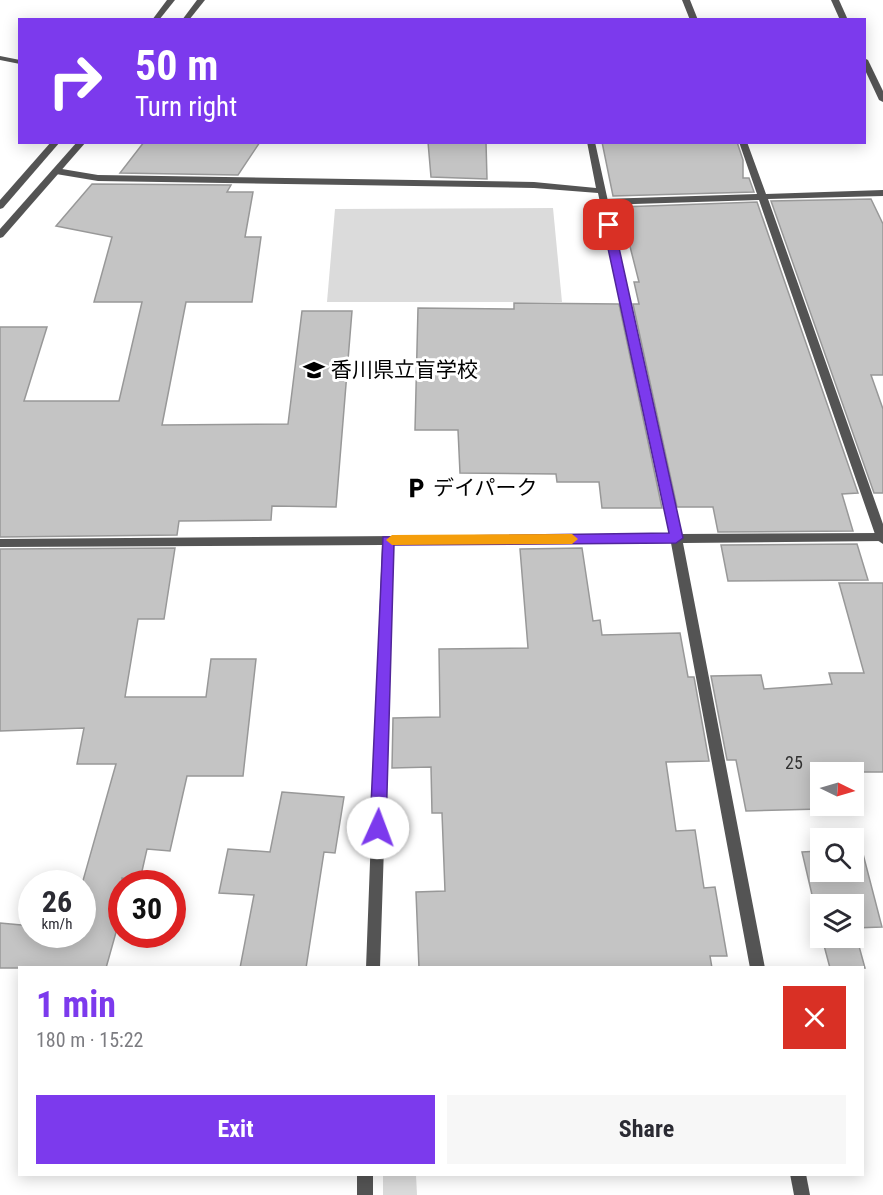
<!DOCTYPE html>
<meta charset="utf-8">
<style>
body{margin:0;font-family:"Roboto Condensed","Noto Sans JP",sans-serif;background:#f7f7f7;color:#2b2b33;height:100vh;display:flex;flex-direction:column;font-size:22px;white-space:nowrap}
*{box-sizing:border-box;margin:0}
p{font-size:20px;color:#7c7c81}
.icon{flex:none;width:33px;height:33px;fill:none;stroke:currentColor;stroke-width:2;stroke-linecap:round;stroke-linejoin:round}
.map{position:relative;flex:1;overflow:hidden}
.side{position:absolute;left:18px;top:966px;width:846px;height:210px;display:flex;flex-direction:column;background:#fff;border-radius:0px;box-shadow:0 3px 15px #0003}
.side>*{flex:none}
.top-card{position:absolute;left:18px;top:18px;width:848px;height:126px;border-radius:0px;box-shadow:0 3px 15px #0003;background:#7c3aed;color:#fff;overflow:hidden}
.needle{width:39px;rotate:95deg}
.fabs{position:absolute;left:810px;top:762px;display:grid;gap:12px}
.fabs a{display:grid;place-items:center;width:54px;height:54px;border-radius:0px;background:#fff;box-shadow:0 3px 15px #0003;font-size:30px}
.speed{position:absolute;left:18px;top:870px;display:flex;gap:12px;font-size:30px;font-weight:700;text-align:center}
.speed>*{display:grid;place-content:center;width:78px;height:78px;border-radius:50%;background:#fff;box-shadow:0 3px 15px #0003;line-height:1}
.speed small{font-size:15px;font-weight:400}
.speed .limit{border:9px solid #d22;background:#fff;color:#111}
.pin{position:absolute;display:grid;place-items:center;width:51px;height:51px;color:#fff;margin:-26px;border-radius:12px;box-shadow:0 3px 9px #0006}
.me{position:absolute;width:66px;margin:-33px;rotate:2deg;stroke-linejoin:round;filter:drop-shadow(0 0 4px #0008)}
.turn{display:flex;align-items:center;gap:21px;height:126px;padding:0 18px;font-size:27px}
.turn .icon{width:78px;height:78px;stroke-width:2.5}
.turn b{display:block;font-size:42px;line-height:51px}
.round{display:grid;place-items:center;flex:none;width:63px;height:63px;border-radius:0px;background:#f7f7f7}
.summary{display:flex;align-items:center;justify-content:space-between;height:102px;padding:0 18px}
h1{font-size:36px;font-weight:700;line-height:45px;color:#7c3aed}
.cta{display:flex;gap:12px;margin-top:auto;padding:12px 18px}
.cta a{flex:1;height:69px;border-radius:0px;background:#7c3aed;color:#fff;font-size:24px;font-weight:700;line-height:69px;text-align:center}
.cta a+a{background:#f7f7f7;color:#2b2b33}
.map>svg:first-child{display:block}
.green{fill:#dbdbdb}
.building{fill:#c4c4c4;stroke:#989898;stroke-width:1.5}
.lines{fill:none;stroke-linecap:round;stroke-linejoin:round}
.service{fill:#545454;fill-rule:evenodd}
.minor{fill:#545454;fill-rule:evenodd}
.tertiary{fill:#545454;fill-rule:evenodd}
.route{fill:#7c3aed;stroke:#51269a;stroke-width:1.5}
.slow{fill:#f59e0b}
.labels{text-anchor:middle;stroke-width:6;stroke-linejoin:round;paint-order:stroke}
.number-label{font-size:18px;fill:#313131}
.poi-label{font-size:21px;fill:#000;stroke:#fff;text-anchor:start}
</style>
<div class="map">
<svg width="883" height="1195" viewBox="0 0 883 1195">
<rect width="100%" height="100%" fill="#fff"/>
<g class="green">
<polygon points="553,208 562,302 327,302 335,209"/>
<polygon points="383,1175 416,1175 417,1195 383,1195"/>
</g>
<g class="building">
<polygon points="144,142 260,142 238,175 120,173"/>
<polygon points="428,142 486,142 487,179 431,177"/>
<polygon points="602,142 737,142 743,160 743,178 749,178 754,192 613,196"/>
<polygon points="92,184 231,185 227,192 253,192 245,237 261,237 252,302 186,302 162,425 288,424 302,311 352,311 336,507 272,506 271,520 179,521 177,535 0,537 0,327 47,327 24,401 119,401 142,302 94,302 112,237 56,226"/>
<polygon points="871,199 883,224 883,375 871,375 883,409 883,493 874,493 771,201"/>
<polygon points="757,202 858,493 842,494 853,531 718,532 713,507 677,507 633,304 639,304 634,282 639,282 620,207"/>
<polygon points="514,303 619,304 662,508 602,508 599,482 557,482 556,474 460,473 458,430 415,430 418,308 514,309"/>
<polygon points="857,544 868,580 728,581 721,545"/>
<polygon points="175,548 164,619 138,619 125,697 206,697 211,659 256,659 243,776 187,776 170,851 147,849 140,880 122,878 122,911 106,968 0,968 0,923 32,926 32,934 82,934 82,884 116,764 77,764 84,728 0,731 0,549"/>
<polygon points="582,548 593,621 600,620 602,635 680,633 688,677 694,677 709,761 666,762 676,831 695,830 704,888 715,887 727,956 710,956 712,968 419,968 416,892 445,891 442,813 432,813 431,767 392,768 393,718 440,717 439,649 528,648 520,549"/>
<polygon points="839,583 883,583 883,772 820,772 820,809 746,811 736,760 727,760 711,676 761,675 764,689 832,684 829,673 864,673"/>
<polygon points="282,792 344,797 335,853 324,852 306,968 240,968 254,895 219,893 228,849 270,852"/>
<polygon points="854,850 862,850 882,927 854,928 865,968 830,968 822,938 854,938 854,904 820,904 820,929 802,852 820,851 820,872 854,872"/>
</g>
<g class="lines">
<polygon class="service" points="739,142 747,142 766,194 883,190 883,196 768,199 883,524 883,544 877,540 759,200 603,205 599,202 603,199 757,194"/>
<g class="minor">
<polygon points="682,0 690,0 698,20 690,20"/>
<polygon points="831,0 839,0 848,20 840,20"/>
<polygon points="864,58 868,60 883,91 883,102 879,100 864,68"/>
<polygon points="587,142 595,142 681,534 883,533 883,541 683,543 765,968 750,968 671,543 394,545 380,968 366,968 382,545 0,547 0,539 670,534 598,193 534,188 98,181 56,174 52,171 56,168 98,175 534,182 596,188"/>
<rect x="357" y="1174" width="16" height="21"/>
<polygon points="790,1174 806,1174 810,1195 794,1195"/>
</g>
<g class="tertiary">
<polygon points="167,0 175,0 159,20 152,20"/>
<polygon points="197,0 205,0 189,20 182,20"/>
<polygon points="0,56 20,60 20,64 0,60"/>
<polygon points="51,142 60,142 3,208 0,209 0,200"/>
<polygon points="77,142 86,142 3,237 0,238 0,229"/>
</g>
</g>
<polygon class="route" points="609,222 614,225 683,538 676,543 394,545 386,828 383,833 378,835 372,833 370,828 383,537 669,533 603,225"/>
<polygon class="slow" points="572,534 578,539 572,544 392,545 386,540 392,535"/>
<defs>
<symbol id="school-bare" viewBox="-9 -9 18 18"><path d="M0-5L7-2L0 1L-7-2ZM-4 1L0 2.5L4 1V4Q0 6-4 4Z" fill="#000" stroke="#fff" stroke-width="2.5" paint-order="stroke"/></symbol>
<symbol id="parking-bare" viewBox="-9 -9 18 18"><path d="M-3.5-5.5H1a3.5 3.5 0 0 1 0 7H-1V5.5H-3.5ZM-1-3.4V-.6H.8a1.4 1.4 0 0 0 0-2.8Z" fill="#000" stroke="#fff" stroke-width="2.5" paint-order="stroke"/></symbol>
</defs>
<g fill-rule="evenodd">
<use href="#school-bare" x="299" y="355" width="30" height="30"/>
<use href="#parking-bare" x="401" y="473" width="30" height="30"/>
</g>
<g class="labels">
<g class="number-label">
<text x="794" y="769">25</text>
</g>
<g class="poi-label">
<text x="331" y="377">香川県立盲学校</text>
<text x="433" y="495">デイパーク</text>
</g>
</g>
</svg>
<div class="fabs">
<a><svg class="needle" viewBox="-14 -14 28 28"><path d="M0-13l5 13h-10z" fill="#e53935"/><path d="M0 13l5-13h-10z" fill="#7c7c81"/></svg></a>
<a><svg class="icon" aria-label="search" viewBox="0 0 24 24"><circle cx="10" cy="10" r="6"/><path d="M15 15l6 6"/></svg></a>
<a><svg class="icon" aria-label="layers" viewBox="0 0 24 24"><path d="M12 4l9 5-9 5-9-5zM3 14l9 5 9-5"/></svg></a>
</div>
<div class="speed"><div>26<small>km/h</small></div><div class="limit">30</div></div>
<div class="pin" style="left:609px;top:225px;background:#d93025"><svg class="icon" aria-label="arrive" viewBox="0 0 24 24"><path d="M6 21V4h12l-3 4 3 4H6"/></svg></div>
<svg class="me" style="left:378px;top:828px" viewBox="-20 -20 40 40"><circle r="19" fill="#fff"/><path d="M0-13L10 11 0 6-10 11z" fill="#7c3aed"/></svg>
<div class="top-card">
<div class="turn"><svg class="icon" aria-label="right" viewBox="0 0 24 24"><path d="M7 20v-9h11M14 6l5 5-5 5"/></svg><div><b>50 m</b>Turn right</div></div>
</div>
<section class="side">
<div class="summary"><div><h1>1 min</h1><p>180 m · 15:22</p></div><a class="round" style="background:#d93025;color:#fff"><svg class="icon" aria-label="close" viewBox="0 0 24 24"><path d="M6 6l12 12M18 6L6 18"/></svg></a></div>
<div class="cta"><a>Exit</a><a>Share</a></div>
</section>
</div>
